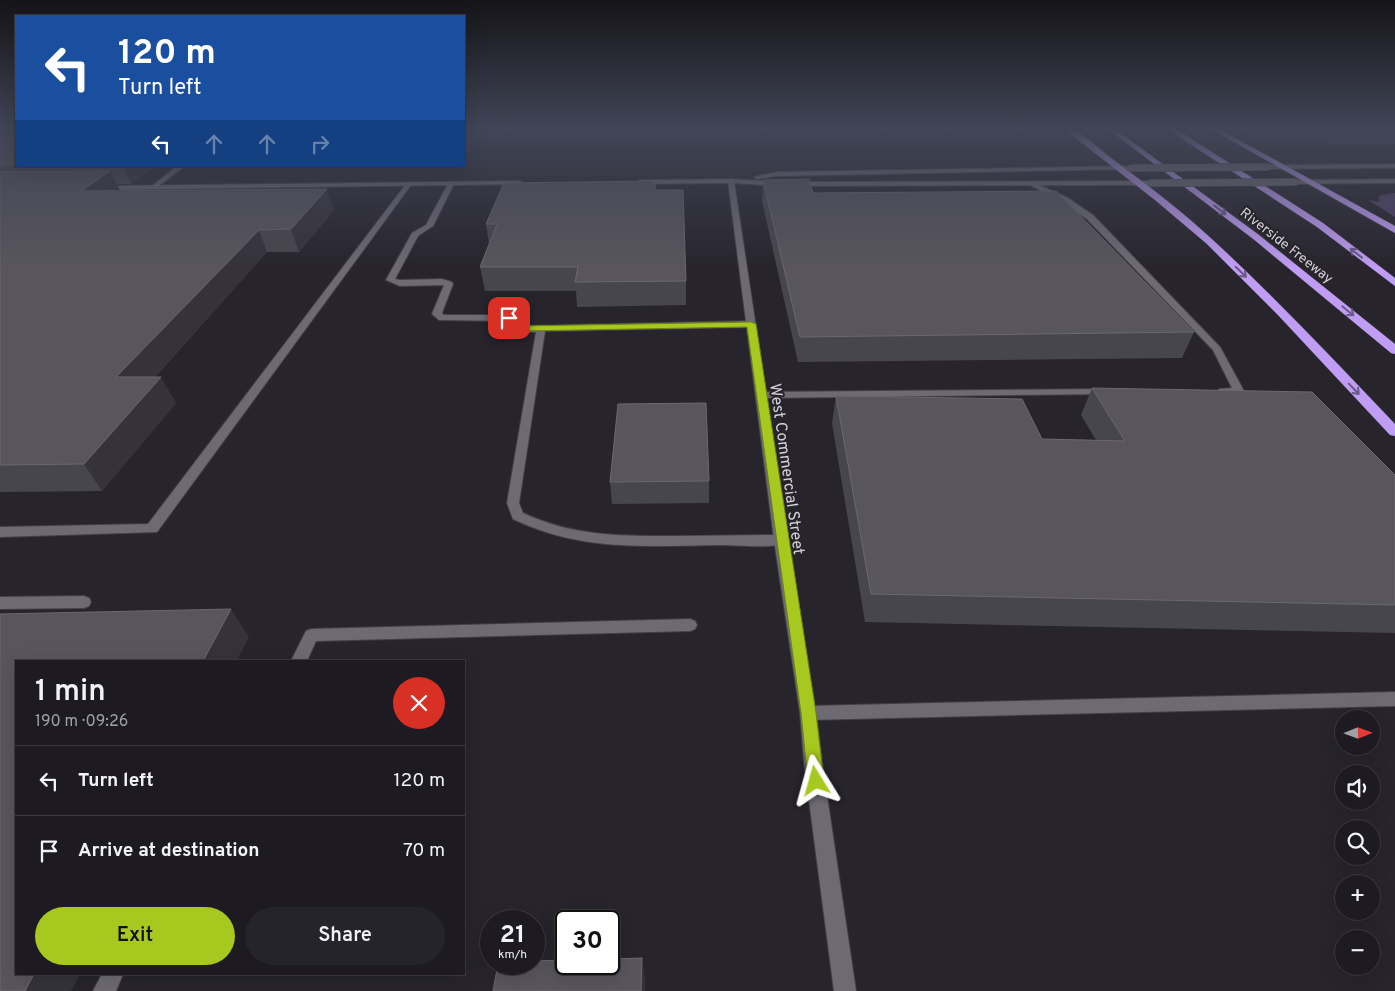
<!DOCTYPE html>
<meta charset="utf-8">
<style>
body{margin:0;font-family:Overpass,sans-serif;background:#25242a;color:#f1f3f6;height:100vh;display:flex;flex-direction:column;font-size:19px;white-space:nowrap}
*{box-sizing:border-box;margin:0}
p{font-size:16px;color:#a0a1a5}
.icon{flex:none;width:28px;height:28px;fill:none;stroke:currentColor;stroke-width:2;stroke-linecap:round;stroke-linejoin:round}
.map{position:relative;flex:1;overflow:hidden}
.side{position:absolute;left:15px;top:660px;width:450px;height:315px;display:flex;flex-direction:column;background:#1d1b21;border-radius:0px;box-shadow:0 5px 20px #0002,0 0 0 1px #3b393f}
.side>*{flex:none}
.hud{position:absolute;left:15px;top:15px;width:450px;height:152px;border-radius:0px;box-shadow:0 5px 20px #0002,0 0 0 1px #3b393f;background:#1a4fa0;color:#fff;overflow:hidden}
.needle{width:32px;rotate:89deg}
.tools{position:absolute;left:1335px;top:710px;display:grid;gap:10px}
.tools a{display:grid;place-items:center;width:45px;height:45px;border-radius:50%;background:#1d1b21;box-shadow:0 5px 20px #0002,0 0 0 1px #3b393f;font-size:25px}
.speed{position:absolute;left:480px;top:910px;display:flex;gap:10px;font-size:25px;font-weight:700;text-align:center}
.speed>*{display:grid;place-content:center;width:65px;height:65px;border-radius:50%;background:#1d1b21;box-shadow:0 5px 20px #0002,0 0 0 1px #3b393f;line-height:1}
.speed small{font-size:12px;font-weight:400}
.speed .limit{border:2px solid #111;border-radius:8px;background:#fff;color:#111}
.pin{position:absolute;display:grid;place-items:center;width:42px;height:42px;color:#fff;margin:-21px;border-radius:10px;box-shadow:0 2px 8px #0006}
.me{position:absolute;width:55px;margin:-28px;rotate:352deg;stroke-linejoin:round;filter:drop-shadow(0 0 4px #0008)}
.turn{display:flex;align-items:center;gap:18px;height:105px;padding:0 20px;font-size:22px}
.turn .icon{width:65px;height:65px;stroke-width:2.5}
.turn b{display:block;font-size:35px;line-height:42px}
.lanes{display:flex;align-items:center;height:48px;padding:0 20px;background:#0003;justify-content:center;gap:25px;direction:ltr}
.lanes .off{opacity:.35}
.round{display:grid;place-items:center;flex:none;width:52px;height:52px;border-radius:26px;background:#25242a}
.headline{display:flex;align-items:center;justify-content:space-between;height:85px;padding:0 20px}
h1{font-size:30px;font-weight:600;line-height:38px}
.cta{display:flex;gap:10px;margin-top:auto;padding:10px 20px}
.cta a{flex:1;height:58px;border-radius:30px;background:#a7c81f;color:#111;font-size:20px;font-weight:600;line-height:58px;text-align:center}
.cta a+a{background:#25242a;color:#f1f3f6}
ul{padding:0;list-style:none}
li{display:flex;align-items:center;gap:15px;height:70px;padding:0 20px;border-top:1px solid #3b393f}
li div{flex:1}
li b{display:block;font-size:19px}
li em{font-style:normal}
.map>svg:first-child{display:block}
.green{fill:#4f4165}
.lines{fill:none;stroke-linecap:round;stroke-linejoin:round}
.service-casing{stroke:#434047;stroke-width:2}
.minor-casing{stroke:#434047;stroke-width:2}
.tertiary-casing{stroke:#434047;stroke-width:2}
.motorway-casing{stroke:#434047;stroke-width:1}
.service{fill:#6d6a73;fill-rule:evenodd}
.minor{fill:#6d6a73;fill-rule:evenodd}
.tertiary{fill:#6d6a73;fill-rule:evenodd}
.motorway{fill:#bf9df5;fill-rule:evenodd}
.tertiary-bridge-casing{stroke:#434047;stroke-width:8;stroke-linecap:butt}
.tertiary-bridge{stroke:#6d6a73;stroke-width:7}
.wall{fill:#48464d}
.shaded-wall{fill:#35323a}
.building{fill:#58555c;stroke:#6b6870}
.oneway{stroke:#6b5a86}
.route{fill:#a7c81f;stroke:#6d8214}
.labels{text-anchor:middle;stroke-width:4;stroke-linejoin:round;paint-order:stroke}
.far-street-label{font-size:14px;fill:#d4d2d8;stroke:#27242c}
.street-label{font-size:16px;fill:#d4d2d8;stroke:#27242c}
</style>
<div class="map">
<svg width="1395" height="991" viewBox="0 0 1395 991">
<rect width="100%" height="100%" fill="#27242c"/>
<polygon class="green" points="1395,193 1395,217 1368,200 1380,202 1378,198 1381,195"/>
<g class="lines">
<defs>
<g id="service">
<rect x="0" y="137" width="16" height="4"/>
<path d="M451,182L454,184L433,226L418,236L395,279L400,280L442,279L452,282L453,284L442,313L444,315H509L512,316L518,325L522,326L751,321L756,324L751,327L545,331L519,503L523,513C574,537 623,536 677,536C712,536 746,535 781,535L786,537L788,540L786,543C768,549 740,545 721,545C647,546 582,552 513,519L507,503L536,332H522L512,329L506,321L439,320L432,314L444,285L400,286L386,280L412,233L426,225L448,184Z"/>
<polygon points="1030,183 1034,183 1068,198 1093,215 1220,347 1244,391 1243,393 1219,393 1218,391 1219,389 1232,388 1213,350 1087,219 1062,202 1030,185"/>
<polygon points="406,184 411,185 157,532 0,537 0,527 148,524"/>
<polygon points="1106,389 1110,390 1111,392 1110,394 761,398 756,395 761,392"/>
<polygon points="84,596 89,598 91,602 89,606 84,608 0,609 0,597"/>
<polygon points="690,619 695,621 697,625 695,629 690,631 316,641 307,661 291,661 306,631 311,629"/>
<polygon points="1395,692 1395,706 808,720 802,718 800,713 802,708 808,706"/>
<polygon points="102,974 123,974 116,991 93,991"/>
</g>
<g id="minor">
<polygon points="177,166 185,166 156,188 152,188 152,186"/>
<polygon points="731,179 734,181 788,540 816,713 822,762 856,991 834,991 804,762 800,713 774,540 728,181"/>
</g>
<g id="tertiary">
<polygon points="1395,164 1395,168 1268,169 1265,167 1268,165"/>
<polygon points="1131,166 1134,168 1133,169 777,176 757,179 754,177 777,172"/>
<polygon points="731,179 780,182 1150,181 1153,183 1150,185 780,186 731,183 640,184 637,182 640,180"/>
<polygon points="1395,179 1395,183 1295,184 1292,182 1295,180"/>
<polygon points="520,181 522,182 522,184 102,190 99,188 102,186"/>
</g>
<g id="motorway">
<path d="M1064,129C1080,129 1098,148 1111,158C1146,184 1182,211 1214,241C1277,299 1336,362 1395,424V436L1390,435L1277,314L1207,244L1155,200Z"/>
<polygon points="1108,129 1115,129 1259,235 1395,344 1395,354 1391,353 1252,238"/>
<polygon points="1167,129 1176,129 1323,223 1395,278 1395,286 1317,227"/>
<polygon points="1211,129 1219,129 1395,226 1395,233"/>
</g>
</defs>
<use href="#service" class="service-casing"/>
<use href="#minor" class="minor-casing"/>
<use href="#tertiary" class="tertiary-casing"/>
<use href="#motorway" class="motorway-casing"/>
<use href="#service" class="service"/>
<use href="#minor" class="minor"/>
<use href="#tertiary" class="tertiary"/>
<use href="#motorway" class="motorway"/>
<defs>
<g id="tertiary-bridge">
<polyline points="1131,168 1268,167"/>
<polyline points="1150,183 1295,182"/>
</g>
</defs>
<use href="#tertiary-bridge" class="tertiary-bridge-casing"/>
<use href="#tertiary-bridge" class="tertiary-bridge"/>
</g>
<g class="wall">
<polygon points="464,129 482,129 469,152 464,152"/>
<polygon points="879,129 960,129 904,140"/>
<polygon points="1240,129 1395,129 1395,144 1333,144 1324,140 1287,140 1278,135 1251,135"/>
<polygon points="16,135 16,166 155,166 131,184 117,184 120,191 334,210 299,252 267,252 155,377 176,403 102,491 0,492 0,143"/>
<polygon points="763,180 813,193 1194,332 1182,358 798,362 762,201"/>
<polygon points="656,190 686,281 686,305 577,307 576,291 485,291 480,267 489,244 486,224"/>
<polygon points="1092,388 1395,475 1395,633 865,622 832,423 836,396 1042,439 1096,440 1081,415"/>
<polygon points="709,481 709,503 612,504 610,482"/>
</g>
<g class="shaded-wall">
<polygon points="468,129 482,129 469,152 466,133"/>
<polygon points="905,129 960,129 904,140"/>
<polygon points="123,166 155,166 131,184"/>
<polygon points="110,171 121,192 81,191"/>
<polygon points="327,189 334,210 299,252 291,229"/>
<polygon points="259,230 267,252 131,403 116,377"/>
<polygon points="161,377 176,403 102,491 84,464"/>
<polygon points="231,609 249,637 237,661 203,661"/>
<polygon points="642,958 645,979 645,991 641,991"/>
<polygon points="34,974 80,974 71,991 25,991"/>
</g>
<g class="building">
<polygon points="464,129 468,129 466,133 464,133"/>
<polygon points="16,135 16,164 0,165 0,143"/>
<polygon points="110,171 81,191 327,189 291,229 259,230 116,377 161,377 84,464 0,465 0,172"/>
<polygon points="809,179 813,193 1056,191 1194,332 800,337 763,180"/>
<polygon points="655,181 655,190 683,190 686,281 575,282 578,267 480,267 497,224 486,224 504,183"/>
<polygon points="1092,388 1312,392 1395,475 1395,605 871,594 836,396 1022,399 1042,439 1125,441"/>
<polygon points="706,403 709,481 610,482 618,404"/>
<polygon points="231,609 203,661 16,661 16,974 34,974 25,991 0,991 0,614"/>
<polygon points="642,958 641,991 493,991 498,964 534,964 534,961 566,960 566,964 609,964 609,959"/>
</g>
<defs><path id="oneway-shaft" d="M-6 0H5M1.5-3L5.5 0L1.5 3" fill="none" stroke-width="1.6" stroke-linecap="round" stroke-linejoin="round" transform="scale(1.25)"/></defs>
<g class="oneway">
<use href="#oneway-shaft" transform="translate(1220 210) rotate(38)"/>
<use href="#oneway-shaft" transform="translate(1356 253) rotate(-142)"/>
<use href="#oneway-shaft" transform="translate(1241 272) rotate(44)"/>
<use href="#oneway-shaft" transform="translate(1348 311) rotate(39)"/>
<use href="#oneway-shaft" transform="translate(1354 389) rotate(46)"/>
</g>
<linearGradient id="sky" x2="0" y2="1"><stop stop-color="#151418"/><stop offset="0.48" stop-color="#414556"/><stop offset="1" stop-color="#414556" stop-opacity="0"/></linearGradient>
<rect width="1395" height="268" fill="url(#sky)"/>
<polygon class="route" points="506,316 512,316 518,325 522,326 751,322 756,324 816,713 824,781 821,786 816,789 810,786 808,781 801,713 747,327 522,331 512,329 505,318"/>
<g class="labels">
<g class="far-street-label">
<text transform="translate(1287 245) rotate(38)" y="5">Riverside Freeway</text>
</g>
<g class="street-label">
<text transform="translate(788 469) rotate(82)" y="6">West Commercial Street</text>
</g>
</g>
</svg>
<div class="tools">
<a><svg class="needle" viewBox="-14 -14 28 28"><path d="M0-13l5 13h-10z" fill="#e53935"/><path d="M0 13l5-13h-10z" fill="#a0a1a5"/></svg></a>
<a><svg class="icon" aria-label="sound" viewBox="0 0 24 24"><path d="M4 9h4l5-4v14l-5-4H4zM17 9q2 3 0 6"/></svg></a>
<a><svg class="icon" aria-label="search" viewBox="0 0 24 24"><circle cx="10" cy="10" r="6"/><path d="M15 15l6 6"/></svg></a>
<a>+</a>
<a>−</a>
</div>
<div class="speed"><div>21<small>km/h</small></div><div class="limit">30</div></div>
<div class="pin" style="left:509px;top:318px;background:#d93025"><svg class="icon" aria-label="arrive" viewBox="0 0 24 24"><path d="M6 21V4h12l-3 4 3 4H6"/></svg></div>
<svg class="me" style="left:816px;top:781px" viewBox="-20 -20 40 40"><path d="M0-17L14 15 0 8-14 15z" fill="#a7c81f" stroke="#fff" stroke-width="4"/></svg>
<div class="hud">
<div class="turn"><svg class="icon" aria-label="left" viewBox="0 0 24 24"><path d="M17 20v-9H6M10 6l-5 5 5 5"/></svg><div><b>120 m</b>Turn left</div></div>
<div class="lanes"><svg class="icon" aria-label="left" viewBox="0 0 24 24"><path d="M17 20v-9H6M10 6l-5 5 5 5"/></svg><svg class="icon off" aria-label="ahead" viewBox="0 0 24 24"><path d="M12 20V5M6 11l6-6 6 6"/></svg><svg class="icon off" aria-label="ahead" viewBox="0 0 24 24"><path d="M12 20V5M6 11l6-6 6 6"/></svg><svg class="icon off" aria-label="right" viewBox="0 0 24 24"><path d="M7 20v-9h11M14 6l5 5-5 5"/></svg></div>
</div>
<section class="side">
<div class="headline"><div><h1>1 min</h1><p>190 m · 09:26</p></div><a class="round" style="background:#d93025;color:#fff"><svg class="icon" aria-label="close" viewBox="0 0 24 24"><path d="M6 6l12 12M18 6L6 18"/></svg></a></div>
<ul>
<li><svg class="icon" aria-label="left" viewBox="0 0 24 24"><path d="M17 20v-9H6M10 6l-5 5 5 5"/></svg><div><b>Turn left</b></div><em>120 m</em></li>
<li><svg class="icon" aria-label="arrive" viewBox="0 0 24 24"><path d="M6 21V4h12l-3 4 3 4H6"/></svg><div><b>Arrive at destination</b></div><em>70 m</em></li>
</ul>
<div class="cta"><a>Exit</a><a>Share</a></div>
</section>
</div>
